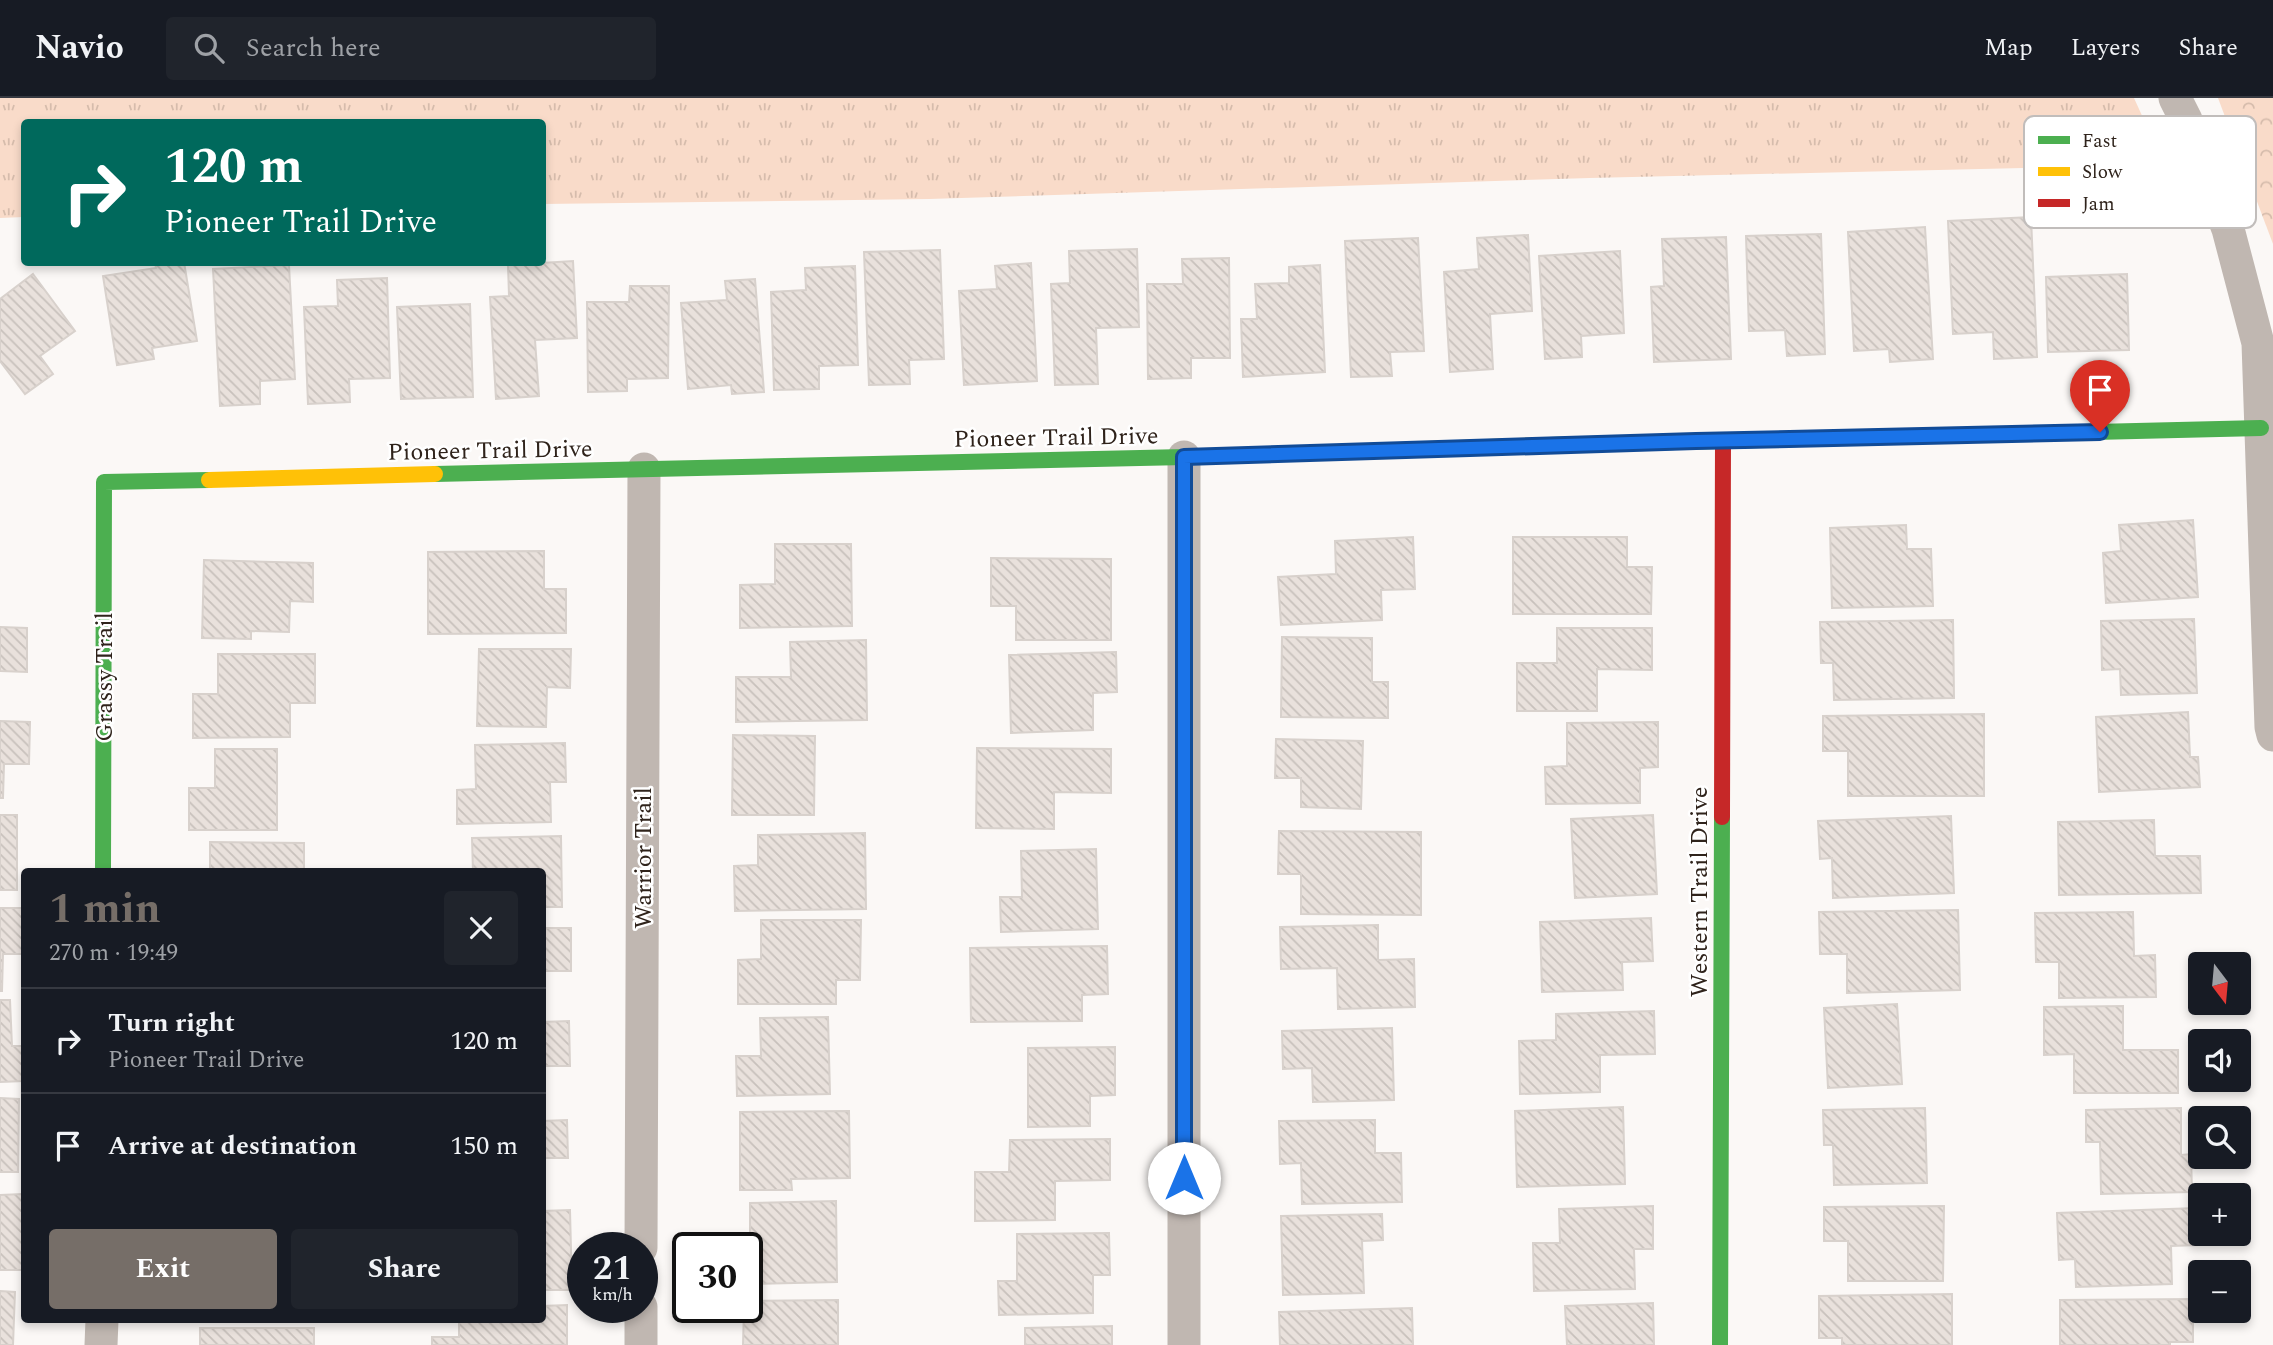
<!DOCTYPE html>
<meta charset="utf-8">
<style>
body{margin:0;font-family:Spectral,serif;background:#20242c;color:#f1f3f6;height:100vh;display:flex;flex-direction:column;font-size:26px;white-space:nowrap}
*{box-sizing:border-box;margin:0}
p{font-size:23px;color:#9ea1a6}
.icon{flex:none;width:38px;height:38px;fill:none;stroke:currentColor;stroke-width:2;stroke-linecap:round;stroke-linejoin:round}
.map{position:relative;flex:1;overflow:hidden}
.drawer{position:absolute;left:21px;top:770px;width:525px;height:455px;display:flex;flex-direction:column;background:#171b24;border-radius:7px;box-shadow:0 4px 10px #0003}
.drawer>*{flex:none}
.guide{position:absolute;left:21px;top:21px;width:525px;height:147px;border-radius:7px;box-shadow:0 4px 10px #0003;background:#00695c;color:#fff;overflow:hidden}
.needle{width:46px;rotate:164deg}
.controls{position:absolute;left:2188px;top:854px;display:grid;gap:14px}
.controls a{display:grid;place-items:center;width:63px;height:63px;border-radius:7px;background:#171b24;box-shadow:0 4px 10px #0003;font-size:35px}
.speed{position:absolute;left:567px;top:1134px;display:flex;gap:14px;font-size:35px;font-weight:700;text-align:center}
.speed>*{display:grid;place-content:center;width:91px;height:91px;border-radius:50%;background:#171b24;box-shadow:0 4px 10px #0003;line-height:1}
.speed small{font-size:18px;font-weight:400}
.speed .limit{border:4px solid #111;border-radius:10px;background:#fff;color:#111}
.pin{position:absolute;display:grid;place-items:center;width:60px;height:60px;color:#fff;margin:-72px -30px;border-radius:50% 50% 50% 0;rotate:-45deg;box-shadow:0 0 7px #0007}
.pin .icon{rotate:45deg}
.me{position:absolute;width:77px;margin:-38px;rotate:0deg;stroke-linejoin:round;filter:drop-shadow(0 0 5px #0008)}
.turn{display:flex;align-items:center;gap:24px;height:147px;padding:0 28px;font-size:32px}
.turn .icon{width:91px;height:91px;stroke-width:2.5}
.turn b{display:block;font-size:49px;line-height:60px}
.round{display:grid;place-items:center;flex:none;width:74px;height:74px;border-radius:7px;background:#20242c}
.head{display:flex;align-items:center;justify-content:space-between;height:119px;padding:0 28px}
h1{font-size:42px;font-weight:700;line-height:52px;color:#766e68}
.button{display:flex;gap:14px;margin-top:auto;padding:14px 28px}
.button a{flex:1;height:80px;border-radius:7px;background:#766e68;color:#fff;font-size:28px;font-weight:700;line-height:80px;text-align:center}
.button a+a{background:#20242c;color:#f1f3f6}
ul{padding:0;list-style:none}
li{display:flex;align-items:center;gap:21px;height:105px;padding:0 28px;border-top:2px solid #363941}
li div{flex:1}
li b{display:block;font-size:26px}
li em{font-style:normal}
header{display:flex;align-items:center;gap:42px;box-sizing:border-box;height:98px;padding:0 35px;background:#171b24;border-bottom:2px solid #363941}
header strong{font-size:33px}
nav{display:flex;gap:38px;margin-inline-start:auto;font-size:24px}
.search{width:490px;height:63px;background:#20242c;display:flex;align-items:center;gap:18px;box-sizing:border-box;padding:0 24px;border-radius:7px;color:#9ea1a6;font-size:26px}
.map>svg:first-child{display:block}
.grass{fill:url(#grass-tufts)}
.park{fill:url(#park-crowns)}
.building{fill:url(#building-back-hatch);stroke:#d8d1cc;stroke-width:2}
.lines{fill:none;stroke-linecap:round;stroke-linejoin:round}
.street{stroke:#c0b7b1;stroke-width:33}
.fast{stroke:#4caf50;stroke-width:16}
.slow{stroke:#ffc107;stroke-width:16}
.jam{stroke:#c62828;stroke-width:16}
.route-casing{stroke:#114b97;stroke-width:18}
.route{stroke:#1a73e8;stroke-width:12}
.labels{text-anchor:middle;stroke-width:5;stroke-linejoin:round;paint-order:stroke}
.street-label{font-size:24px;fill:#2f231b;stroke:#fff}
.key{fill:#fff;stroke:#c1bdbb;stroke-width:2}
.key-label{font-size:19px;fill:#2f231b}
</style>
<header>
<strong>Navio</strong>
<div class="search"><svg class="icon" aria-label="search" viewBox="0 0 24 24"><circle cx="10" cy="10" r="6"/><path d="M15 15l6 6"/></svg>Search here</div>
<nav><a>Map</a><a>Layers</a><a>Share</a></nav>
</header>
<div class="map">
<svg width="2273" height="1247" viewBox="0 0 2273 1247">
<defs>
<pattern id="grass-tufts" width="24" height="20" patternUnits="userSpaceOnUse" patternTransform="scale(1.75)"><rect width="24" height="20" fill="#f9dbc9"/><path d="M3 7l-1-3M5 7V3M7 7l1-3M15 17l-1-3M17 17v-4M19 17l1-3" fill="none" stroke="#d6bcac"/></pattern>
<pattern id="park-crowns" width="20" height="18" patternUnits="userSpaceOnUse" patternTransform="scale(1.75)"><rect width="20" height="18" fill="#f9dbc9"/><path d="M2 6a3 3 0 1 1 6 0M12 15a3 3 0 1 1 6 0" fill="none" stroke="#d6bcac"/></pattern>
<pattern id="building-back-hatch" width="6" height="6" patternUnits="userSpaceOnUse" patternTransform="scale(1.75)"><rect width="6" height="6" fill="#e9e1dc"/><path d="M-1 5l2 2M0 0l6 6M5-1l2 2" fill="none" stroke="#c8c1bc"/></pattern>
</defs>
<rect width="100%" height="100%" fill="#fbf8f6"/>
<polygon class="grass" points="0,0 2134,0 2163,64 2154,67 1590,80 929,101 543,106 542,24 24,24 24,119 0,120"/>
<polygon class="park" points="2218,0 2273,0 2273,146"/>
<g class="building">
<polygon points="2031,119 2037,259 1994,261 1993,234 1953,236 1948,123"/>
<polygon points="1925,129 1933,261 1890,264 1889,251 1854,253 1848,134"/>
<polygon points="1821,136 1825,256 1787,258 1785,232 1749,233 1746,138"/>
<polygon points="1528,137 1532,213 1490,216 1493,271 1450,274 1444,174 1479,171 1477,140"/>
<polygon points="1726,139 1731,261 1654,264 1651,189 1664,188 1662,141"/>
<polygon points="1418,140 1424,253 1390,254 1392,278 1351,279 1345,143"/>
<polygon points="1137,151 1139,229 1096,230 1098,286 1055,287 1051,186 1070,185 1069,153"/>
<polygon points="940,152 944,261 909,262 910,286 869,287 864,154"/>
<polygon points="1620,153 1624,235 1581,238 1582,259 1545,261 1539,158"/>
<polygon points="1229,160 1230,260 1191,260 1191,280 1148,281 1147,186 1183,186 1182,161"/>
<polygon points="573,163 577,240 535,242 539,298 496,301 490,199 509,198 508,167"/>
<polygon points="155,164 184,164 197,243 152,250 154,261 117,267 103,178 156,170"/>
<polygon points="1031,165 1037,283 964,287 959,193 997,191 995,168"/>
<polygon points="289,167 295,281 260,283 260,306 220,308 213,171"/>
<polygon points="1320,167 1325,274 1243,279 1241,221 1257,221 1255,186 1289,185 1289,169"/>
<polygon points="855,168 858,267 819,268 819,291 774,292 771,194 806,192 805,170"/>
<polygon points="33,176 75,233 40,258 53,276 25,296 0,263 0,201"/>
<polygon points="2127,176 2129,252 2048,254 2046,179"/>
<polygon points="387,180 390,280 349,281 350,304 308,306 304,209 338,208 337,182"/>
<polygon points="755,181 764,294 732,296 731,287 688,291 681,205 727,202 725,183"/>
<polygon points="630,188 669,188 668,280 627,281 627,293 588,294 587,204 629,204"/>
<polygon points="470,206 473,299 401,301 397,209"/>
<polygon points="2193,422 2198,499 2106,505 2103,455 2121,453 2119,427"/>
<polygon points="1906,427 1907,451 1931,451 1933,508 1832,510 1830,430"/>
<polygon points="1413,439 1415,491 1381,492 1382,522 1281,527 1278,479 1336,476 1335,443"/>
<polygon points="1513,439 1627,439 1627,469 1652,469 1651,516 1513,516"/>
<polygon points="775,446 851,446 852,528 740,530 740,487 775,486"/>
<polygon points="544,453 544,491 566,491 566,535 428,536 428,454"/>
<polygon points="991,460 1111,461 1111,542 1016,542 1016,508 991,508"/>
<polygon points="204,462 313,465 313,504 290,503 289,534 251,533 251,541 202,540"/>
<polygon points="2194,521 2197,595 2121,597 2120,571 2102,572 2101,523"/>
<polygon points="1953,522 1954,600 1834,602 1833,565 1821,565 1820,524"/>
<polygon points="0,529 27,530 27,574 0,573"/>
<polygon points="1557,530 1652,530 1652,572 1597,571 1597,613 1517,613 1517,565 1557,565"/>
<polygon points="1282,539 1372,540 1372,584 1388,584 1388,620 1281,619"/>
<polygon points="866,542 867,622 736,624 736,579 791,579 790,544"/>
<polygon points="479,551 571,551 570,590 547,589 546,629 477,628"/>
<polygon points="1116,554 1117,594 1093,595 1093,632 1011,635 1009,557"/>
<polygon points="218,556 315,556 315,605 290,605 290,639 193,640 193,596 218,596"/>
<polygon points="2188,614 2190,659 2198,659 2200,689 2099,694 2096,619"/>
<polygon points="1984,616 1984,698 1848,698 1848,653 1823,653 1823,618"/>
<polygon points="0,623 30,624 29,666 4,666 3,700 0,700"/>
<polygon points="1658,624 1658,669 1640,670 1640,705 1546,706 1545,669 1567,668 1567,625"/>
<polygon points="733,637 815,638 814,717 732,717"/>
<polygon points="1276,641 1363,643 1361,711 1301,709 1301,680 1275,680"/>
<polygon points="565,645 566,684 550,684 551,724 457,726 457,692 476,691 475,647"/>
<polygon points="977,650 1111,651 1111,695 1054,694 1054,731 976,730"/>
<polygon points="215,651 277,651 277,732 189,732 189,690 215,690"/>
<rect x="0" y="717" width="17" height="75"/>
<polygon points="1653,717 1657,796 1575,800 1571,721"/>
<polygon points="1951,718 1954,795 1833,800 1832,760 1820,761 1818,723"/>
<polygon points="2154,722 2155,758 2200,758 2201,795 2059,797 2058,724"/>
<polygon points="1279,733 1421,734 1421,817 1301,816 1301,776 1278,776"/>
<polygon points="865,735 866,811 735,813 734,768 758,767 758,737"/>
<polygon points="561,738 562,809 542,809 542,774 473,774 472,740"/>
<polygon points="210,744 304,745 304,774 210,774"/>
<polygon points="1096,751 1098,831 1001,834 1000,799 1022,799 1021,753"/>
<polygon points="0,810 24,810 24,856 3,856 2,893 0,893"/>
<polygon points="1958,812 1960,892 1847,895 1847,856 1820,856 1819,814"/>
<polygon points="2133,814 2134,858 2155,857 2156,899 2059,900 2059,864 2036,864 2035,815"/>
<polygon points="1651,820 1653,863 1622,864 1623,892 1542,894 1540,824"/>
<polygon points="761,822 861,822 860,882 836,882 836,906 738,906 738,862 761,861"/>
<polygon points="1378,827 1378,862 1414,861 1415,909 1338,911 1337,870 1281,871 1280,829"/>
<rect x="542" y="830" width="29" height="43"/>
<polygon points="1107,848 1108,896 1082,897 1082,923 971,924 970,850"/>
<polygon points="0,902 10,902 12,948 24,948 24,983 0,984"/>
<polygon points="1897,906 1902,986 1828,990 1824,910"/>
<polygon points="2123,908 2123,952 2178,952 2178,995 2074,995 2074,956 2044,957 2044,909"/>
<polygon points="1654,913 1655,956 1600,957 1600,994 1520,996 1519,943 1556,942 1556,916"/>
<polygon points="828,919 830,996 737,998 736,958 761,958 760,920"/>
<polygon points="569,923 570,968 542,968 542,924"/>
<polygon points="1392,930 1394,1002 1313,1004 1312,970 1283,971 1282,933"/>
<polygon points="1115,949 1115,997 1090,998 1090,1028 1028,1029 1028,950"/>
<polygon points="0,1000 19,1001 18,1074 0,1074"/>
<polygon points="1623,1009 1625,1086 1517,1089 1515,1013"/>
<polygon points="1925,1010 1927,1085 1834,1087 1833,1047 1824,1047 1823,1012"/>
<polygon points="2181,1010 2181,1057 2191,1056 2192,1094 2101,1096 2100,1044 2086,1044 2086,1012"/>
<polygon points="849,1013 850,1080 791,1081 792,1092 740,1092 740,1014"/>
<polygon points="567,1022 568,1060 542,1060 542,1023"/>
<polygon points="1375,1022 1375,1055 1401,1055 1402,1104 1302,1106 1301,1065 1280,1066 1279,1023"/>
<polygon points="1110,1041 1110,1082 1055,1083 1055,1122 975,1123 975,1074 1009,1074 1010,1042"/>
<polygon points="22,1096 24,1172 0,1172 0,1097"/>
<polygon points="836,1103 837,1184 747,1186 747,1150 733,1150 733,1145 750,1144 750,1105"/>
<polygon points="1653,1108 1653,1151 1634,1151 1635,1191 1534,1193 1533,1145 1560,1145 1559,1111"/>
<polygon points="1944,1108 1943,1183 1848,1183 1848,1143 1824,1143 1824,1109"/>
<polygon points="2196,1110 2198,1147 2171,1148 2172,1186 2076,1189 2075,1161 2059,1162 2057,1115"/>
<polygon points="570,1112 572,1192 542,1192 542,1113"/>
<polygon points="1382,1116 1383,1142 1362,1143 1364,1195 1283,1197 1281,1118"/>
<polygon points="1109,1135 1110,1177 1093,1177 1093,1215 999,1217 998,1183 1017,1183 1017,1136"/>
<polygon points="0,1193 15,1194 13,1247 0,1247"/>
<polygon points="1952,1196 1952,1247 1842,1247 1842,1240 1819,1240 1819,1198"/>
<polygon points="2193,1201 2193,1244 2170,1244 2170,1247 2060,1247 2060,1202"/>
<polygon points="838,1202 838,1247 743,1247 744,1209 747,1209 747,1203"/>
<polygon points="1653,1205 1654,1247 1567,1247 1565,1208"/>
<polygon points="567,1207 567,1247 432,1247 432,1239 459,1239 459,1222 542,1222 542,1208"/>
<polygon points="1412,1210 1413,1247 1280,1247 1279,1214"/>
<polygon points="1112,1228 1112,1247 1025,1247 1025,1230"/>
<rect x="200" y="1230" width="114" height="17"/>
</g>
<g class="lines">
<g class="street">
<polyline points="2175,0 2186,22 2228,131 2258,245 2271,629 2273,637"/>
<polyline points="1184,359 1184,1247"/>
<polyline points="641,1150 644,371"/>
<polyline points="101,1247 102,1222"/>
<polyline points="641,1247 641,1209"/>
</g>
<g class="fast">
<polyline points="1549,347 2261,330"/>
<polyline points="435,376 1185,359"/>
<polyline points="103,774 104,384 209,382"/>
<polyline points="1720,1247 1722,719"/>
</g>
<g class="slow">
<polyline points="1185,359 1549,347"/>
<polyline points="209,382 435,376"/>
</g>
<polyline class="jam" points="1722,719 1723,342"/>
</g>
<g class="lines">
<defs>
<polyline id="route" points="1184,1080 1184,359 1696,343 2100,334"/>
</defs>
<use href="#route" class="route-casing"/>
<use href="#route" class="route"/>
</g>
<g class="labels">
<g class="street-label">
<text transform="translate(1056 339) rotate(-1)" y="8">Pioneer Trail Drive</text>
<text transform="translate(490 352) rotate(-1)" y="8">Pioneer Trail Drive</text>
<text transform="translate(104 579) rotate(-90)" y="8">Grassy Trail</text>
<text transform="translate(643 760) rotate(-90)" y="8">Warrior Trail</text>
<text transform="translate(1699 794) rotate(-90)" y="8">Western Trail Drive</text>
</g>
</g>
<rect x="2024" y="18" width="232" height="112" rx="10" class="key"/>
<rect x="2038" y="38" width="32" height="8" fill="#4caf50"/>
<rect x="2038" y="69" width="32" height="9" fill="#ffc107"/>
<rect x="2038" y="101" width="32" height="8" fill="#c62828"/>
<g class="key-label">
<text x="2082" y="49">Fast</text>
<text x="2082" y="80">Slow</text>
<text x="2082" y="112">Jam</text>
</g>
</svg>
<div class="controls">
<a><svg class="needle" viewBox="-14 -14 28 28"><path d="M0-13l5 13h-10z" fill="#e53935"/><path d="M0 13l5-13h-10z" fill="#9ea1a6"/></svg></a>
<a><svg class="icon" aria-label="sound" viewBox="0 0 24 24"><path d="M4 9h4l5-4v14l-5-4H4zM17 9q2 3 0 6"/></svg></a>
<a><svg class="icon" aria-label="search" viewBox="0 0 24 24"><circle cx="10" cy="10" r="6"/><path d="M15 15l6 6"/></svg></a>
<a>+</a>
<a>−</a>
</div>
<div class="speed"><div>21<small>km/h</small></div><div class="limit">30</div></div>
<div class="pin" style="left:2100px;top:334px;background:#d93025"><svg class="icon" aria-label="arrive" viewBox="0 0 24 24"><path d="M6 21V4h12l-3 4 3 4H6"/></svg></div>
<svg class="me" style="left:1184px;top:1080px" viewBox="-20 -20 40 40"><circle r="19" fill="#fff"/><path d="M0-13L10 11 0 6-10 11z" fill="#1a73e8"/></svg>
<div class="guide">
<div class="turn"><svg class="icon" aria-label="right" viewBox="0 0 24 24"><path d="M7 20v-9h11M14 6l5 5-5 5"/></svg><div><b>120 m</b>Pioneer Trail Drive</div></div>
</div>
<section class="drawer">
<div class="head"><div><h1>1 min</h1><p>270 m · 19:49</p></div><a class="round"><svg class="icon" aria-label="close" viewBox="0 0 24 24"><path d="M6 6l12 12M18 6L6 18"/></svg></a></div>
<ul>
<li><svg class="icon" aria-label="right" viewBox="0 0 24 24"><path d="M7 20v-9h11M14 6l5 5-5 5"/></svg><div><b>Turn right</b><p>Pioneer Trail Drive</p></div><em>120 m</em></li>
<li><svg class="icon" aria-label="arrive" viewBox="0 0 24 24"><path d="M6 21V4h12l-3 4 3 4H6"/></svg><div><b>Arrive at destination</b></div><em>150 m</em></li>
</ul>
<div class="button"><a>Exit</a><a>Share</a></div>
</section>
</div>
